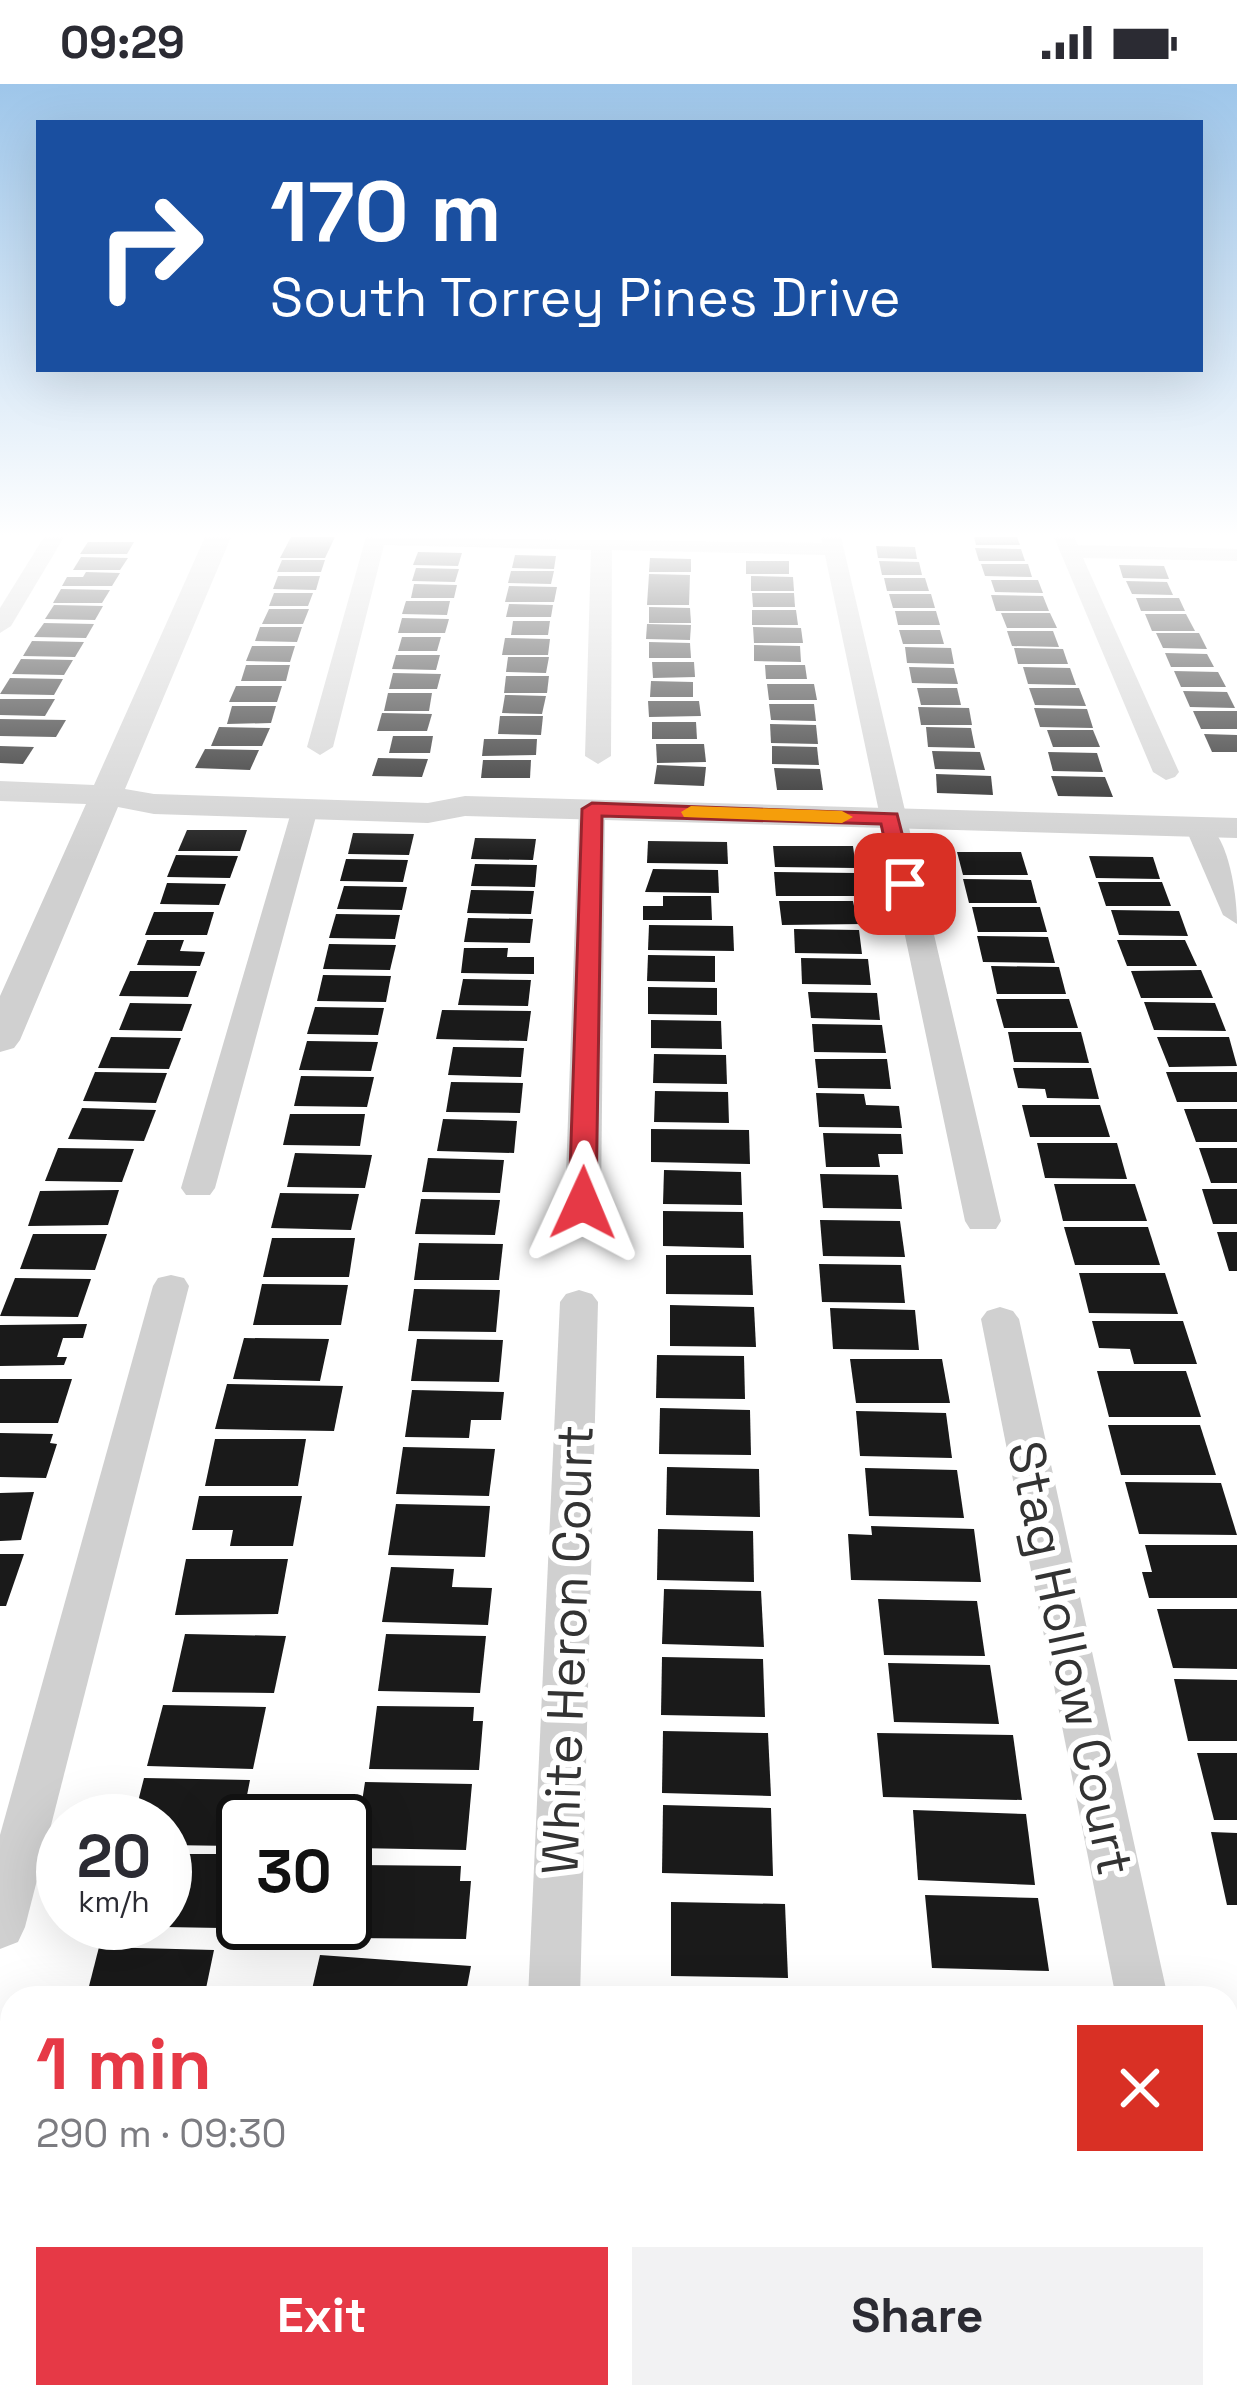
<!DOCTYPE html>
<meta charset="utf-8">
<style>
body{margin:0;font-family:"Space Grotesk",sans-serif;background:#f2f2f3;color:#2b2b33;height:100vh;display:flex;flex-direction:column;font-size:45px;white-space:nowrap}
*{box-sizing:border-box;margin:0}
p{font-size:39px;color:#7c7c81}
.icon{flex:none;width:66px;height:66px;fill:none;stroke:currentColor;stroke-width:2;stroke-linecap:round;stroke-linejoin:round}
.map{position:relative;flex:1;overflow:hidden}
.drawer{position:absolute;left:0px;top:1902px;width:1239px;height:423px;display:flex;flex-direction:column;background:#fff;border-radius:36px 36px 0 0;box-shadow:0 12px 48px #0002}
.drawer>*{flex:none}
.top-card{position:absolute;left:36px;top:36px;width:1167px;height:252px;border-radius:0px;box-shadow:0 12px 48px #0002;background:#1a4fa0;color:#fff;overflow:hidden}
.speed{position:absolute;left:36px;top:1710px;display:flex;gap:24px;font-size:60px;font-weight:700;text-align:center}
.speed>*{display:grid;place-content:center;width:156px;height:156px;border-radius:50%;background:#fff;box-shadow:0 12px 48px #0002;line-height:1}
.speed small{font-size:30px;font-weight:400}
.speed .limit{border:6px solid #111;border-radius:18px;background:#fff;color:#111}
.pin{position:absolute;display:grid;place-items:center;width:102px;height:102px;color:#fff;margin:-51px;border-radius:24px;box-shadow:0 6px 18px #0006}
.me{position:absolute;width:132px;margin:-66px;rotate:1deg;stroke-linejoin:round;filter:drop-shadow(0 0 9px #0008)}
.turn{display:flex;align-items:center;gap:42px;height:252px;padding:0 36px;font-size:54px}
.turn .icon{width:156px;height:156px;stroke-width:2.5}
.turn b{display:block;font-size:84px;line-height:102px}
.round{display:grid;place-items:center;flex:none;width:126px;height:126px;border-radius:0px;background:#f2f2f3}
.overview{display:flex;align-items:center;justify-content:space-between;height:204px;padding:0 36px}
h1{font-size:72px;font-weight:700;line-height:90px;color:#e63946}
.button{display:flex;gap:24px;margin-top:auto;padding:24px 36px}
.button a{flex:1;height:138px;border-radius:0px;background:#e63946;color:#fff;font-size:48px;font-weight:700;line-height:138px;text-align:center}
.button a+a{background:#f2f2f3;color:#2b2b33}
.status{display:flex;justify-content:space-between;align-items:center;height:84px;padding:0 60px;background:#fff;direction:ltr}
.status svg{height:33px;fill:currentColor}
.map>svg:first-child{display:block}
.building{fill:#1a1a1a}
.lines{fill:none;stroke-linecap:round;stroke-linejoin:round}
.minor{fill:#d0d0d0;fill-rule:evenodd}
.tertiary{fill:#d0d0d0;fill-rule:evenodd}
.route{fill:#e63946;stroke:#96252e;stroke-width:3}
.slow{fill:#f59e0b}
.labels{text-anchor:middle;stroke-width:12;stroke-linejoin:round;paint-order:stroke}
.near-street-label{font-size:51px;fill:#333;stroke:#fff}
</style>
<div class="status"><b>09:29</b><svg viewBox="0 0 49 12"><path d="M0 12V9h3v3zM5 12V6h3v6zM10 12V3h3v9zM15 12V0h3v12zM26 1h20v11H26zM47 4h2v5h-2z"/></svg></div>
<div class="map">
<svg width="1237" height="2323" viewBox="0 0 1237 2323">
<rect width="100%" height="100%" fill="#fff"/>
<g class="building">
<polygon points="291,453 335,453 325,474 280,474"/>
<polygon points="974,453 1017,453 1020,461 976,461"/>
<polygon points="88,458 134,458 127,470 80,470"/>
<polygon points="876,462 915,463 917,475 878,474"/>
<polygon points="975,464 1021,465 1025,477 979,477"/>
<polygon points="418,468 462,469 458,482 413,481"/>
<polygon points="515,471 556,472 554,485 512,484"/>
<polygon points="81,473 128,474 120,486 73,486"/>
<polygon points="650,474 691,475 691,488 649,488"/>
<polygon points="282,476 325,476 321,488 277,488"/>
<rect x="746" y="477" width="43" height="13"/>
<polygon points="879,477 919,478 922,491 882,491"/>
<polygon points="981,480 1028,480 1032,493 985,492"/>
<polygon points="1119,481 1164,482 1169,495 1123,494"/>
<polygon points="416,484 459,485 455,498 412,497"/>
<polygon points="511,487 554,487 551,500 508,499"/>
<polygon points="86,488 120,489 112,502 62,502 67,493 83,493"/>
<polygon points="649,490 690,491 689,521 647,521"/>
<polygon points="278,492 320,492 316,506 273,505"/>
<polygon points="751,492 793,493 794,507 751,507"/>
<polygon points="884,494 925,494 929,507 887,507"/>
<polygon points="991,496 1038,496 1043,509 995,508"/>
<polygon points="1126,497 1167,498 1173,511 1132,510"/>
<polygon points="414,500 457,501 454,514 411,514"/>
<polygon points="509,502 557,503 554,518 505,518"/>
<polygon points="61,505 110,506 102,519 53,519"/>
<polygon points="274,509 313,509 308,522 269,522"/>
<polygon points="752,509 794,509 795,523 753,523"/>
<polygon points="889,510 931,510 935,524 893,524"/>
<polygon points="991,511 1043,512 1049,527 996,527"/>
<polygon points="1136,514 1179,514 1185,527 1141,527"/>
<polygon points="406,517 450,517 447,531 402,530"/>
<polygon points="509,520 553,521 551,533 506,533"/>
<polygon points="54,521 103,522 95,536 45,535"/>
<polygon points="649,523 690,524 691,539 649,539"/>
<polygon points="269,525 309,525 303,540 262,540"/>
<polygon points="752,526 796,526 798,541 752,541"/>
<polygon points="895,527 936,527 940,541 898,541"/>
<polygon points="1001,529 1050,529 1057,544 1007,544"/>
<polygon points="1145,530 1186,530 1195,547 1152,547"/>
<polygon points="402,534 449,535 445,549 398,549"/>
<polygon points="513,537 550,537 548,551 511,551"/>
<polygon points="44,539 94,540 86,554 34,553"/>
<polygon points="647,540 691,541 690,556 646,555"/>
<polygon points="260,543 302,543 297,558 255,557"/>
<polygon points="753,543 801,544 803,559 754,559"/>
<polygon points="899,546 940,546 944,560 903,560"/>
<polygon points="1007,547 1053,547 1059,563 1012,562"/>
<polygon points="1156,549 1199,549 1207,565 1163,564"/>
<polygon points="402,553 441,553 437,567 398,567"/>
<polygon points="505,554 550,555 548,571 502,571"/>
<polygon points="32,557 84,558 75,573 23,572"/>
<polygon points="649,558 690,559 691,574 649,574"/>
<polygon points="754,561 800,562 801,578 754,577"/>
<polygon points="252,562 295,562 290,578 246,577"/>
<polygon points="905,563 951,564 954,580 907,579"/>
<polygon points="1014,564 1063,565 1068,580 1018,580"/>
<polygon points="1165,569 1207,570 1214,583 1171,583"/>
<polygon points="396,571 440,571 436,586 392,585"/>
<polygon points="508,573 549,573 546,589 506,588"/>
<polygon points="21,575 73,576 64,591 12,590"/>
<polygon points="652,578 694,578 695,593 653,594"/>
<polygon points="246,581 290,581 286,597 241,597"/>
<polygon points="765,581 805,581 807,595 766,595"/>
<polygon points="909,583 954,584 958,600 912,599"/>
<polygon points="1023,583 1070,584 1076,601 1028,600"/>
<polygon points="1174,587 1218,588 1226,603 1181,603"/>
<polygon points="393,589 441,590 437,605 389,605"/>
<polygon points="506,592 549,592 547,609 504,609"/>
<polygon points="10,594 63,595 54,611 0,610"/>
<polygon points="651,597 693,598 693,613 650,613"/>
<polygon points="767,600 814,600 817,616 769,616"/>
<polygon points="236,602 282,602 277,618 229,618"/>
<polygon points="917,604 957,604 961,621 921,621"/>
<polygon points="1029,604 1079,604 1086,622 1035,621"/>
<polygon points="1183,607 1227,608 1235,624 1190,623"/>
<polygon points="388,609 432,609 429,627 384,627"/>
<polygon points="505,611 546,612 542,630 502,629"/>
<polygon points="0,615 55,615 45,632 0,631"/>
<polygon points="648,617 699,617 701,632 649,633"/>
<polygon points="769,620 814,620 816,637 771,636"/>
<polygon points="232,622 276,622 271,639 227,640"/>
<polygon points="918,623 969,624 972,641 921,641"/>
<polygon points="1034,624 1087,625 1093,644 1040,643"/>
<polygon points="1193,627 1237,627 1237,645 1201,645"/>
<polygon points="382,629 432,630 427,647 377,647"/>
<polygon points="500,632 543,632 541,651 498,650"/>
<polygon points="0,635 66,636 56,653 0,652"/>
<polygon points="652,638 696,638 697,655 652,655"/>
<polygon points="770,640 816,641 818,660 771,659"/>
<polygon points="219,643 270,644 262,662 211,662"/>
<polygon points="926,643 971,644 975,664 928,663"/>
<polygon points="1047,646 1093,646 1100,663 1053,663"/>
<polygon points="1204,650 1237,651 1237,668 1212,668"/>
<polygon points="393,652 433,652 430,669 389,669"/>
<polygon points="484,655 537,655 536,671 482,672"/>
<polygon points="656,660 704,660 706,678 657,679"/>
<polygon points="0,662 34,663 23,680 0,679"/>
<polygon points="772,662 817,663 819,681 772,680"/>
<polygon points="205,665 259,666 250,686 195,684"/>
<polygon points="932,667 980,668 985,686 935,685"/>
<polygon points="1048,668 1097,669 1103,688 1053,687"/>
<polygon points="378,674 428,675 422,693 372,692"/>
<polygon points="483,676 531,676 530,694 481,694"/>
<polygon points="657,681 706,683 704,702 654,700"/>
<polygon points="774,684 820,685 823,706 777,706"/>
<polygon points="936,690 991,692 993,711 937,709"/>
<polygon points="1051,692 1105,693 1113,713 1058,712"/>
<polygon points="187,746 247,746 240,767 178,767"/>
<polygon points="353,749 414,750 409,771 348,770"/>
<polygon points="475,754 536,755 533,776 471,775"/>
<polygon points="648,757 727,758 728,780 647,779"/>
<polygon points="773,762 853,762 856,784 775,783"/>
<polygon points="957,768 1021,768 1028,791 963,791"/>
<polygon points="176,771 238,772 230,794 167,793"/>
<polygon points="1089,772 1153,773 1160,795 1096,794"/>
<polygon points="346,775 408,776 403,798 340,797"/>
<polygon points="475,780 537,781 535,803 471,802"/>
<polygon points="653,785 718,786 719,809 645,808"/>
<polygon points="774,788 856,789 859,812 776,812"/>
<polygon points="963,795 1031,796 1037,819 969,819"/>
<polygon points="1098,798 1162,798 1171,822 1106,822"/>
<polygon points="167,799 226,800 219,821 160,820"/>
<polygon points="344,802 407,803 402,826 337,825"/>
<polygon points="471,806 534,807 531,830 467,829"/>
<polygon points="663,812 711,812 712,836 643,836 643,822 663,822"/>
<polygon points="779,817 853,817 854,822 861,822 864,840 782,841"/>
<polygon points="972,823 1040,823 1047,848 978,848"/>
<polygon points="1111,826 1179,827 1188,852 1119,851"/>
<polygon points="154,828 214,828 207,851 145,851"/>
<polygon points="336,830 400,831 395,855 329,854"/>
<polygon points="468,834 533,835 530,859 464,858"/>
<polygon points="649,841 733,842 734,867 648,866"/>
<polygon points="794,845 859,846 862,870 795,869"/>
<polygon points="977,852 1048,853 1055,879 983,878"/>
<polygon points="147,856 184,856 180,867 205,868 200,882 137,881"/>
<polygon points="1117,856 1185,856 1197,882 1127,882"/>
<polygon points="329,860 396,861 390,886 323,885"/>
<polygon points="464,864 508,864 507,873 534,873 534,890 461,889"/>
<polygon points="648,871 715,872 715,898 647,897"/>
<polygon points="801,874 868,875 871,901 802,900"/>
<polygon points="991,882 1059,883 1066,910 997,910"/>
<polygon points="1201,886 1213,914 1141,914 1131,887"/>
<polygon points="130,887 197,887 188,913 119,912"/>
<polygon points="323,891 391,892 386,918 317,917"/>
<polygon points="463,895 531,896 528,922 458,921"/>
<polygon points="648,903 717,904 717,931 648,930"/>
<polygon points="808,908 877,909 880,936 811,934"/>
<polygon points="996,915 1069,915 1078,944 1004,944"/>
<polygon points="1144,918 1215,919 1226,947 1154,946"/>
<polygon points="130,919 192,920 182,947 119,946"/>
<polygon points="315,923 384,924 378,951 307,950"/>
<polygon points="442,926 531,927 527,957 436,955"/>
<polygon points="651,936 721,937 722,965 651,964"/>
<polygon points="812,940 882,941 886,969 814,968"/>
<polygon points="1008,948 1081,948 1089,979 1014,978"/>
<polygon points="111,953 181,954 169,985 98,984"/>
<polygon points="1157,953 1229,953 1237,982 1169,983"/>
<polygon points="307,957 378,958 371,987 299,986"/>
<polygon points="453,963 524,964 521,993 448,991"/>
<polygon points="654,970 726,971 727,1000 653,999"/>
<polygon points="815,975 887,975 891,1005 818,1004"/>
<polygon points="1013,984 1091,984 1099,1015 1047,1014 1045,1005 1018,1004"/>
<polygon points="95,988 167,989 156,1019 83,1017"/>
<polygon points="1166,988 1237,988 1237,1018 1177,1018"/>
<polygon points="301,992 374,993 367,1023 294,1022"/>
<polygon points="451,998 523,999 520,1029 446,1028"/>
<polygon points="655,1007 728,1008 729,1039 654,1038"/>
<polygon points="816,1009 864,1010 866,1021 899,1022 902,1044 819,1043"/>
<polygon points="1022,1021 1100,1021 1110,1053 1030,1053"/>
<polygon points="82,1024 156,1026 144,1057 68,1055"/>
<polygon points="1184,1025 1237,1025 1237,1058 1196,1058"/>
<polygon points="290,1030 365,1030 360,1062 283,1061"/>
<polygon points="443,1035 517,1037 514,1069 437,1067"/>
<polygon points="651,1045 749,1046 750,1080 651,1078"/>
<polygon points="823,1049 901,1050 903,1070 878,1070 880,1083 826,1083"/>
<polygon points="1037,1059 1117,1059 1127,1095 1045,1094"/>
<polygon points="58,1064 134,1065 122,1098 45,1097"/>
<polygon points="1199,1064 1237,1064 1237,1099 1211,1099"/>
<polygon points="295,1069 372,1071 365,1104 287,1103"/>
<polygon points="428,1074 504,1076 500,1109 422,1108"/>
<polygon points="664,1086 741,1088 742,1121 663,1120"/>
<polygon points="820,1090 898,1091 902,1125 823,1124"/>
<polygon points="1054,1100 1135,1100 1147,1137 1063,1137"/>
<polygon points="1202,1105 1237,1105 1237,1140 1213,1140"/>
<polygon points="119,1106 108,1141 28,1142 40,1107"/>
<polygon points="280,1109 359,1110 351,1146 271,1144"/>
<polygon points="421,1115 500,1116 495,1151 415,1150"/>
<polygon points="663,1127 743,1128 744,1164 663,1162"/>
<polygon points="820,1136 900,1137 905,1173 823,1172"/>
<polygon points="1064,1143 1148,1143 1160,1181 1075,1181"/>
<polygon points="1217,1148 1237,1148 1237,1187 1229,1187"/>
<polygon points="33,1150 107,1150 95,1186 20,1185"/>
<polygon points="272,1154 355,1154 349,1193 263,1193"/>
<polygon points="419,1159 503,1160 499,1196 414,1196"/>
<polygon points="666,1171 751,1171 753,1211 666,1210"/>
<polygon points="819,1180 901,1181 905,1219 822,1218"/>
<polygon points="1079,1189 1165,1189 1178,1230 1089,1229"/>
<polygon points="15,1194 91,1195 78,1233 0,1232"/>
<polygon points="262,1200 348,1201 341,1241 253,1241"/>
<polygon points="414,1205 500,1206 496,1248 408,1247"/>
<polygon points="670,1221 754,1223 756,1263 670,1262"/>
<polygon points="830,1224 915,1226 919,1266 833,1265"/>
<polygon points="1092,1237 1183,1237 1197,1280 1134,1280 1130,1265 1099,1264"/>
<polygon points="87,1240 83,1254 63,1254 57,1273 67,1273 64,1281 0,1282 0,1241"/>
<polygon points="244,1254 329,1255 320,1297 233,1295"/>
<polygon points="417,1255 503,1256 499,1298 411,1297"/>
<polygon points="657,1271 744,1272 745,1315 656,1314"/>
<polygon points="850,1275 942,1275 950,1319 856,1319"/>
<polygon points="1097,1287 1186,1287 1201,1333 1109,1333"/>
<polygon points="0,1295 72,1295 58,1339 0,1339"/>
<polygon points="227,1300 343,1302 334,1347 215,1345"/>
<polygon points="412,1306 504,1308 501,1336 471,1336 469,1354 405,1353"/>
<polygon points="660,1324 750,1326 751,1371 659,1370"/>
<polygon points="856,1327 946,1329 952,1374 860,1372"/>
<polygon points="1108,1341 1200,1341 1216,1391 1121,1391"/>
<polygon points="0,1349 53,1350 50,1359 57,1360 46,1394 0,1393"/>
<polygon points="215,1355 306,1355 298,1402 205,1402"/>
<polygon points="403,1363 495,1365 489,1412 396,1410"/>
<polygon points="667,1383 759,1385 760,1433 666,1431"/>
<polygon points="865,1384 957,1386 964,1434 869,1432"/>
<polygon points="1125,1398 1221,1399 1237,1451 1139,1450"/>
<polygon points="34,1408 21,1456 0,1457 0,1409"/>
<polygon points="199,1412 302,1412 293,1462 230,1462 233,1446 192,1446"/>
<polygon points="396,1420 490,1422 485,1473 388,1471"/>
<polygon points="871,1442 974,1445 981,1498 851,1496 848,1450 872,1451"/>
<polygon points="658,1445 753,1447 754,1498 657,1496"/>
<polygon points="1145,1461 1237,1461 1237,1514 1149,1514 1142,1488 1152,1488"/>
<polygon points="0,1470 24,1470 6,1522 0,1522"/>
<polygon points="186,1475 288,1475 278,1530 175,1531"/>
<polygon points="391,1483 454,1485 452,1503 492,1504 488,1541 382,1538"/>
<polygon points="664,1505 761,1507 764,1563 662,1560"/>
<polygon points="878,1515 977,1517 985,1572 884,1571"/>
<polygon points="1157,1525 1237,1525 1237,1585 1173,1584"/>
<polygon points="185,1550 286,1552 274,1609 172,1608"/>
<polygon points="386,1550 486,1552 480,1609 378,1607"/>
<polygon points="662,1573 763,1575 765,1633 661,1631"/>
<polygon points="888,1579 990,1581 999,1640 894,1638"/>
<polygon points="1174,1595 1237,1596 1237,1657 1188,1657"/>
<polygon points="163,1621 266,1623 253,1685 147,1682"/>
<polygon points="377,1622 474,1623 473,1637 483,1637 479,1686 369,1685"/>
<polygon points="663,1647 768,1649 771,1712 662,1709"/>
<polygon points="877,1649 1013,1651 1022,1716 883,1713"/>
<polygon points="1197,1669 1237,1669 1237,1736 1214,1736"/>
<polygon points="144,1694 250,1696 237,1762 165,1761 165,1737 133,1737"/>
<polygon points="365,1698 472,1700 466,1766 355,1764"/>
<polygon points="663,1721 771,1724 773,1792 662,1789"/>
<polygon points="913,1726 1026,1730 1035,1801 918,1796"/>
<polygon points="1211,1748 1237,1749 1237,1821 1227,1821"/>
<polygon points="165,1770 235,1770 221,1844 165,1843"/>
<polygon points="358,1781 461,1782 460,1797 471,1797 466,1855 348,1854"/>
<polygon points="925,1811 1038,1814 1049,1887 932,1884"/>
<polygon points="671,1818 785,1820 788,1894 671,1892"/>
<polygon points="99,1863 214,1866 204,1914 86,1914"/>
<polygon points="320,1871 471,1882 465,1914 310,1914"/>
<polygon points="933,1904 1056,1906 1057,1914 934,1914"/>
<polygon points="666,1906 784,1909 785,1914 666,1914"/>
<polygon points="11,2157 12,2157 12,2257 0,2256 0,2190"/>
<polygon points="1227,2206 1237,2207 1237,2273 1227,2227"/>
<polygon points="983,2313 1094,2313 1095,2323 984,2323"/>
<polygon points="1113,2313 1220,2313 1221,2323 1114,2323"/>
</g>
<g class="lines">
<g class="minor">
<polygon points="44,453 64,453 11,542 0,549 0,524"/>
<polygon points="366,453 822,459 821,453 841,453 1001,1137 996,1145 970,1145 965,1137 825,471 612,466 611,672 598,680 585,672 591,466 384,461 333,663 320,671 307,663"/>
<polygon points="1054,453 1074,453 1078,461 1237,465 1237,477 1083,474 1179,688 1175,693 1166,696 1153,688"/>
<polygon points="305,717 318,725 215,1104 210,1111 186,1111 181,1104 292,725"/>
<polygon points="592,717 605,725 601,1119 595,1126 571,1126 565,1119 579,725"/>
<path d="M1198,735C1229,743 1237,813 1237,840L1223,831L1185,743Z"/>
<polygon points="171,1191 184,1194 189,1202 25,1843 18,1858 0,1865 0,1751 153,1202 158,1194"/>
<polygon points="579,1206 592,1210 598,1218 580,1914 528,1914 560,1218 566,1210"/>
<polygon points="1000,1223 1013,1227 1019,1235 1168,1914 1116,1914 981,1235 987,1227"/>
<polygon points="0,2020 12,2021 12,2073 0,2072"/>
<rect x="1227" y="2090" width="10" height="54"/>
</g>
<polygon class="tertiary" points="205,453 231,453 125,705 154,710 428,719 465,712 1237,734 1237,754 465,732 428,739 154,730 118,723 20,956 14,964 0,968 0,912 86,720 0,717 0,697 94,701"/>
</g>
<linearGradient id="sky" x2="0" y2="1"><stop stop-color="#9ec6ea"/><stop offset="0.58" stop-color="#fff"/><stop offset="1" stop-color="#fff" stop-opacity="0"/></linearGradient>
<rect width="1237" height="778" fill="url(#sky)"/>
<polygon class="route" points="592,719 897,730 915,800 905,806 894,800 881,740 602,732 596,1119 583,1127 569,1119 582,725"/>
<polygon class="slow" points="691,722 842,727 853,733 842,739 684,733 681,728"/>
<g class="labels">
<g class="near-street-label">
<text transform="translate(567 1566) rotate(-88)" y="18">White Heron Court</text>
<text transform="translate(1071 1574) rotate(78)" y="18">Stag Hollow Court</text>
</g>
</g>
</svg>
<div class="speed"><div>20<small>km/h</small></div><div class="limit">30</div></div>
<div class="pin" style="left:905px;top:800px;background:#d93025"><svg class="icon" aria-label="arrive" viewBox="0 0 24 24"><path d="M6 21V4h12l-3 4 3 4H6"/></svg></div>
<svg class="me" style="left:583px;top:1119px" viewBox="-20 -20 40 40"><path d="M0-17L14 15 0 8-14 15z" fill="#e63946" stroke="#fff" stroke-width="4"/></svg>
<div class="top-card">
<div class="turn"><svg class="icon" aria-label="right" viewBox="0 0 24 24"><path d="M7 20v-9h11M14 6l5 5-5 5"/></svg><div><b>170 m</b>South Torrey Pines Drive</div></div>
</div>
<section class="drawer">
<div class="overview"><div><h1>1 min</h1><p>290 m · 09:30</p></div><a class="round" style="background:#d93025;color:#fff"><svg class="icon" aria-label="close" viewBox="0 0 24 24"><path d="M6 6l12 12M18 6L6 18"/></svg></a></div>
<div class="button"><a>Exit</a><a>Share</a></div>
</section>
</div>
